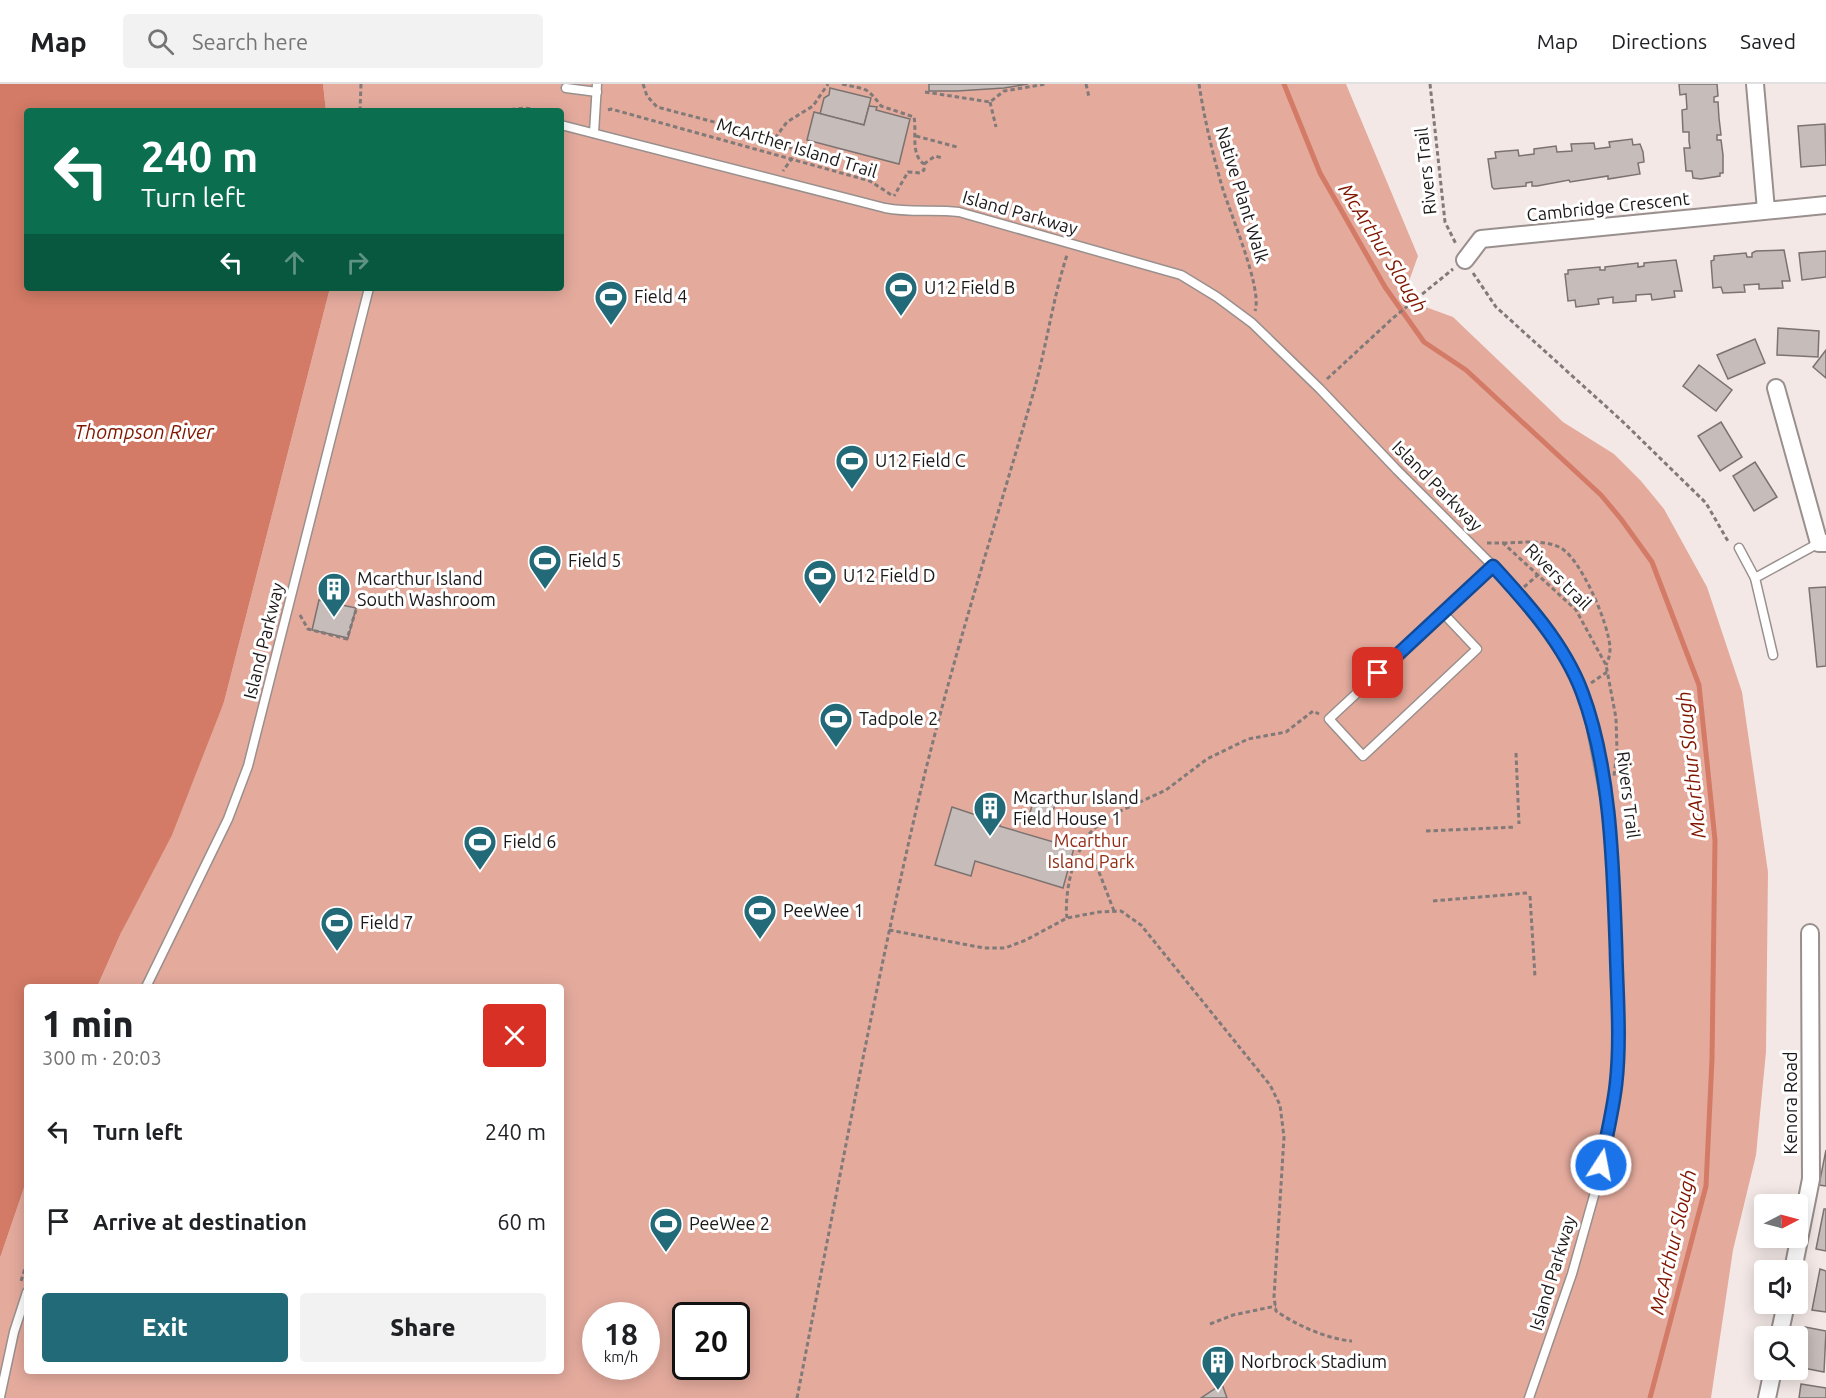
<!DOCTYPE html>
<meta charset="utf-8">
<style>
body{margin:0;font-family:Ubuntu,sans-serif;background:#f2f2f2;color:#202124;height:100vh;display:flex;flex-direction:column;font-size:22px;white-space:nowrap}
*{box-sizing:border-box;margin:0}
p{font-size:20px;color:#757577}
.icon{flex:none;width:33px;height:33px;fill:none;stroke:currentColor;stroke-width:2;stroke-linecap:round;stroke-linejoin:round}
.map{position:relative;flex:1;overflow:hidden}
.panel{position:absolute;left:24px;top:900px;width:540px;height:390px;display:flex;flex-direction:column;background:#fff;border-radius:6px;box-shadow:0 3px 15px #0003}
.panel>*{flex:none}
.top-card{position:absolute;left:24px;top:24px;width:540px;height:183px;border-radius:6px;box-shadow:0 3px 15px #0003;background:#0b6e4f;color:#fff;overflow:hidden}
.needle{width:39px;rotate:84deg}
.controls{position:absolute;left:1754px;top:1110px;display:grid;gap:12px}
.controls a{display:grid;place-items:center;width:54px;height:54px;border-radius:6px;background:#fff;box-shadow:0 3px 15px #0003;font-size:30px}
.speed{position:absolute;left:582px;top:1218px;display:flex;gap:12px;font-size:30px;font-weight:700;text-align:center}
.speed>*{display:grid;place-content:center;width:78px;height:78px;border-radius:50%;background:#fff;box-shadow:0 3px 15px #0003;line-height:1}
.speed small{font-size:15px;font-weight:400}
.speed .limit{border:3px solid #111;border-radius:9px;background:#fff;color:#111}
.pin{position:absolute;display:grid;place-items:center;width:51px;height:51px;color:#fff;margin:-26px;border-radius:12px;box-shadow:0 3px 9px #0006}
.me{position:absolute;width:66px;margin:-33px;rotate:11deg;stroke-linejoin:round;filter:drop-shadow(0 0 4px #0008)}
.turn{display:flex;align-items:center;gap:21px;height:126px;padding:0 18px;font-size:27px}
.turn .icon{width:78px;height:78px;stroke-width:2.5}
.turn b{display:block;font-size:42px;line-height:51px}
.lanes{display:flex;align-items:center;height:57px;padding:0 18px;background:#0003;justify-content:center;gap:30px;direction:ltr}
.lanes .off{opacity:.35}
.round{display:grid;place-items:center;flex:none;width:63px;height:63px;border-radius:6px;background:#f2f2f2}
.summary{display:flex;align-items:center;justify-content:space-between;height:102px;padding:0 18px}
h1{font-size:36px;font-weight:800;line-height:45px}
.button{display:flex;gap:12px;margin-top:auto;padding:12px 18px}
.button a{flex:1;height:69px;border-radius:6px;background:#236a78;color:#fff;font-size:24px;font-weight:800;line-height:69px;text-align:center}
.button a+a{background:#f2f2f2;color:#202124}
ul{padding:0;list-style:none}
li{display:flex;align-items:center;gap:18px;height:90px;padding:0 18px}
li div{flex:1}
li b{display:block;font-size:22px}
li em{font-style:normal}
header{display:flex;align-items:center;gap:36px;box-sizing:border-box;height:84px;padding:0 30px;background:#fff;border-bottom:2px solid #e0e0e0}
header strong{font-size:28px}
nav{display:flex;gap:33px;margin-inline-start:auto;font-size:21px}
.search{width:420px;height:54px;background:#f2f2f2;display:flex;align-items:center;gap:15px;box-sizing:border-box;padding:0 21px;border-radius:6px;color:#757577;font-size:22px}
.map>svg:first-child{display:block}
.green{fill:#e4ab9d;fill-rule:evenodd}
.water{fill:#d37b67}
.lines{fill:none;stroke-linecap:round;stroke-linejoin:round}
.stream{stroke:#d37b67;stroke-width:5}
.building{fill:#c6bcba;stroke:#7c7371;stroke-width:1.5}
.lane-casing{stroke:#998f8d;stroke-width:11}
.street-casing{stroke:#998f8d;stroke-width:20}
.path{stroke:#817a79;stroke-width:3;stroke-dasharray:4.5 3;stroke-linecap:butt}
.lane{stroke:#fff;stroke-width:8}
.street{stroke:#fff;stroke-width:16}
.route-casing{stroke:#114b97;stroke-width:15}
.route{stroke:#1a73e8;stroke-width:10}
.labels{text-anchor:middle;stroke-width:6;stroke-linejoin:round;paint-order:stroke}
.street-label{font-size:18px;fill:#1c1818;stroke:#fff}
.poi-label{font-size:18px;fill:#1c1818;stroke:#fff;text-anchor:start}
.park-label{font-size:18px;fill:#952c16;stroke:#fff}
.water-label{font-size:20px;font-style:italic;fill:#811600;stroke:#fff}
</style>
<header>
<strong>Map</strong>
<div class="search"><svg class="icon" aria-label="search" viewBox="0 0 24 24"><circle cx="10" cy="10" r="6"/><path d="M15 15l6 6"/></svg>Search here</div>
<nav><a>Map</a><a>Directions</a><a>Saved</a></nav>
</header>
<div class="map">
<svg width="1826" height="1314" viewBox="0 0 1826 1314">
<rect width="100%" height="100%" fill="#f3e8e6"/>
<path class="green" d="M323,0H1346L1418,172L1408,200L1412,218L1453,233L1563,338L1614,370L1641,397L1664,425L1707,503L1742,608L1768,788L1766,968L1756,1071L1733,1166L1711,1314H0V1174L27,1095V1287H561V903H97L224,618L330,204H561V27H326ZM596,1232H646V1282H596ZM686,1232H736V1282H686Z"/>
<polygon class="water" points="0,0 323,0 326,27 27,27 27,204 330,204 224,618 172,751 121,849 97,903 27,903 27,1095 0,1174"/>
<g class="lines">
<polyline class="stream" points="1284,0 1320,89 1385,203 1424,258 1466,286 1601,411 1621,435 1652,478 1699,601 1715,756 1712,975 1706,1102 1650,1314"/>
</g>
<g class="building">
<polygon points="929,0 1028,0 1004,4 957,7 929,7"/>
<polygon points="1679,0 1717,0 1718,12 1714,13 1714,18 1718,18 1719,34 1721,51 1717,51 1717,56 1721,56 1723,71 1723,89 1720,89 1720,92 1701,95 1693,94 1692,87 1686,87 1684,64 1690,64 1689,57 1689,48 1683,48 1682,26 1687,25 1686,10 1680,11"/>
<polygon points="830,4 871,14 864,41 820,30 824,14 829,11"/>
<polygon points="869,22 877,23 876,26 910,35 899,80 807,56 814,28 864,41"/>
<polygon points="1825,40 1826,81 1801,83 1798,42"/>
<polygon points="1632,55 1633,61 1640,60 1643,68 1644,78 1638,79 1640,90 1608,95 1608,92 1570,98 1569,96 1537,102 1532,102 1532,98 1526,99 1526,102 1494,105 1492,103 1488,75 1496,74 1495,68 1518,66 1519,72 1534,70 1534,65 1556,62 1557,68 1572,67 1571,60 1594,59 1595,65 1610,63 1609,58"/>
<polygon points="1784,166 1790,197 1782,197 1783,204 1759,205 1759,200 1744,201 1745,208 1723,209 1721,203 1713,204 1711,177 1714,176 1714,172 1746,169 1747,173 1752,173 1752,169 1756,167"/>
<polygon points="1826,167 1826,193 1802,196 1799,169"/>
<polygon points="1676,176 1682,207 1674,207 1675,213 1652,216 1651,210 1636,211 1636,217 1613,219 1613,213 1598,215 1599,220 1576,223 1575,216 1568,217 1565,190 1568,190 1568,186 1600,183 1600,186 1605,186 1605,183 1638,179 1638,183 1644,182 1644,179"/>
<polygon points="1778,244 1819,247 1818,273 1777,271"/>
<polygon points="1755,255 1765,279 1728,295 1717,271"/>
<polygon points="1826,266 1826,294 1813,283"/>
<polygon points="1699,281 1732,306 1716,327 1683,302"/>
<polygon points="1721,338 1742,373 1720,387 1698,352"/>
<polygon points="1755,378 1777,413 1754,427 1733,392"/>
<polygon points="1826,503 1826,582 1817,583 1809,504"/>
<polygon points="319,516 356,524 348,554 312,546"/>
<polygon points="1034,715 1055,721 1049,738 1029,732"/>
<polygon points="952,723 988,735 987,737 1000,741 999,742 1074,764 1063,804 975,777 971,792 935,781"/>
<polygon points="1826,1066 1826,1102 1819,1101"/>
<polygon points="1824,1125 1826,1125 1826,1167 1816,1165"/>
<polygon points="1820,1185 1826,1187 1826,1228 1812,1226"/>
<polygon points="1805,1243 1826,1247 1824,1288 1798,1283"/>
<polygon points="1222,1300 1227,1314 1201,1314"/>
<polygon points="1801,1300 1826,1304 1826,1314 1799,1314"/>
</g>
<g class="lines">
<defs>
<g id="lane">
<polyline points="566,4 597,8"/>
<path d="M561,41L885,124C910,129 934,125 959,128L1181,191L1217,213L1252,239L1320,305L1397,386L1493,482L1540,538L1572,586L1588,628L1607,726L1613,795L1616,877L1618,944L1616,1001L1597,1101L1572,1190L1529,1314"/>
<polyline points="594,49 597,0"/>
<polyline points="1739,464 1755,494 1819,459"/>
<polyline points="1755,494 1773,571"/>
<polyline points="1443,529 1329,635 1363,672 1477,565 1443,529 1493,482"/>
<polyline points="146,903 228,735 248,682 369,204"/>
<polyline points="0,1313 14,1248 27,1208"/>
</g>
<g id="street">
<polyline points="1755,0 1766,126"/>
<polyline points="1465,176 1481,155 1826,121"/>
<polyline points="1776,304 1819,459 1826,459"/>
<polyline points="1793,1186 1811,1095 1810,849"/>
<polyline points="1779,1252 1786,1220"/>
<polyline points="1767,1314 1773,1286"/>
</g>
</defs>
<use href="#lane" class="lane-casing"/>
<use href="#street" class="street-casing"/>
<g class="path">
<polyline points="643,0 647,12 657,23 775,54 791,64 795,70 783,87"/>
<path d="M842,0C867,6 866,2 881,22L914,33C917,48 910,70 924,80V86L920,89L908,88L894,112"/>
<polyline points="1086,0 1089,13"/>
<path d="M1199,0C1204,33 1212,67 1221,99C1228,125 1263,204 1255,227"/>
<polyline points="1430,0 1445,138 1456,160"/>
<polyline points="925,8 990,18 1004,7 1046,0"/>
<polyline points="990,18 996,43"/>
<polyline points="608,26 611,25 870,97 893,112"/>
<polyline points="360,27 361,0"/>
<polyline points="496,27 525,24 546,27"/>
<polyline points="916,52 957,63"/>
<polyline points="775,54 787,38 813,22 828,0"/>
<polyline points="924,80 935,72 943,74"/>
<polyline points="1473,189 1496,223 1621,336 1706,419 1729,459"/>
<polyline points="1327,295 1393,234 1453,185"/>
<polyline points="1487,459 1503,459 1576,526 1606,581 1616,634 1617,667 1614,692"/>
<path d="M1503,459C1522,459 1541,455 1559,463C1580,472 1609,540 1610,564C1610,570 1609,575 1606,581"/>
<polyline points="1524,503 1539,490"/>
<polyline points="300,531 308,545 347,555 356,526"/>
<polyline points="1591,599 1607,588"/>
<polyline points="1516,669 1519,740"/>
<polyline points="1426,747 1516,743"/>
<polyline points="1530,812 1535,893"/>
<polyline points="1433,817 1527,809"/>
<polyline points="1114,827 1087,757 1088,751 1105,734 1166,706 1207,675 1248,655 1286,648 1313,627 1319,630"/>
<path d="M1067,834C1064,814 1072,770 1087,757"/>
<path d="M889,846L984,864H1005L1026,856L1067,834L1099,828L1121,827L1141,841L1270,1001L1280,1021L1284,1053L1274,1213L1276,1227C1296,1241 1327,1255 1352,1257"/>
<polyline points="21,1197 27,1178"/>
<polyline points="1210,1240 1233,1231 1276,1222"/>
<path d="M797,1314C837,1109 874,904 922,701C955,566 997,435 1035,303C1047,259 1053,214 1067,171"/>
</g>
<use href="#lane" class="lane"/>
<use href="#street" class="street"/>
</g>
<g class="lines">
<defs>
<path id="route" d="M1378,589L1493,482C1527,519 1564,560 1582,608C1611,685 1613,782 1616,864C1617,909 1621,955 1616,1000C1613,1027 1606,1054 1601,1081"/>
</defs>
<use href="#route" class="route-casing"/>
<use href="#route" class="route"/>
</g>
<defs>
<symbol id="stadium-pin" viewBox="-11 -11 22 30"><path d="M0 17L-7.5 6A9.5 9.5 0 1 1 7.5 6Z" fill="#236a78" stroke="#fff"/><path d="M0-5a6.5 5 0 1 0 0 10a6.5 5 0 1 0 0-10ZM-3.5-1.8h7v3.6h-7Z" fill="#fff"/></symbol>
<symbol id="building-pin" viewBox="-11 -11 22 30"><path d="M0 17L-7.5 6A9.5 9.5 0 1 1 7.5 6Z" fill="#236a78" stroke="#fff"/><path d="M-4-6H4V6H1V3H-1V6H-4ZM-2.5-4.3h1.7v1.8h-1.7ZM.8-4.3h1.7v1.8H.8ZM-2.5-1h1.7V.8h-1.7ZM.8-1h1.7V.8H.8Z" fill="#fff"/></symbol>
</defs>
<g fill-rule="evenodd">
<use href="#stadium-pin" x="882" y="185" width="38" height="52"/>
<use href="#stadium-pin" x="592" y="194" width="38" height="52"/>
<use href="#stadium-pin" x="833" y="358" width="38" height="52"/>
<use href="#stadium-pin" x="526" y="458" width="38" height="52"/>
<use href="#stadium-pin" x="801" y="473" width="38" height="52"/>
<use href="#building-pin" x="315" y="486" width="38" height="52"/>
<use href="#stadium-pin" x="817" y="616" width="38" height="52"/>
<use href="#building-pin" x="971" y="705" width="38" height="52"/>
<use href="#stadium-pin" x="461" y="739" width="38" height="52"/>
<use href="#stadium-pin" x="741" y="808" width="38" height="52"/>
<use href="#stadium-pin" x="318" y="820" width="38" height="52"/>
<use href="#stadium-pin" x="647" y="1121" width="38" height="52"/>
<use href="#building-pin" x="1199" y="1259" width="38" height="52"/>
</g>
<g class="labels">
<g class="street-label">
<text transform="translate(797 64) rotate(17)" y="6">McArther Island Trail</text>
<text transform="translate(1426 87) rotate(-96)" y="6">Rivers Trail</text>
<text transform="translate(1242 111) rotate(73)" y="6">Native Plant Walk</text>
<text transform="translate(1608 123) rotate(-6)" y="6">Cambridge Crescent</text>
<text transform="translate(1020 129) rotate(16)" y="6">Island Parkway</text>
<text transform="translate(1437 402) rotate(45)" y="6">Island Parkway</text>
<text transform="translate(1558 493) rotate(45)" y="6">Rivers trail</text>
<text transform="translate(264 557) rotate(-76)" y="6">Island Parkway</text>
<text transform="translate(1628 711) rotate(83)" y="6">Rivers Trail</text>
<text transform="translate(1791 1019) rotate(-90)" y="6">Kenora Road</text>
<text transform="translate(1553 1189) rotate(-73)" y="6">Island Parkway</text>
</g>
<g class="poi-label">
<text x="924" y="210">U12 Field B</text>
<text x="634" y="219">Field 4</text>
<text x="875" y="383">U12 Field C</text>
<text x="568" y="483">Field 5</text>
<text x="843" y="498">U12 Field D</text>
<text x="357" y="501">Mcarthur Island<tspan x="357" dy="21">South Washroom</tspan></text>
<text x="859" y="641">Tadpole 2</text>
<text x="1013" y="720">Mcarthur Island<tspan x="1013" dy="21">Field House 1</tspan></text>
<text x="503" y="764">Field 6</text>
<text x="783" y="833">PeeWee 1</text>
<text x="360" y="845">Field 7</text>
<text x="689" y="1146">PeeWee 2</text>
<text x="1241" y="1284">Norbrock Stadium</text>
</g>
<g class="park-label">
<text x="1091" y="763">Mcarthur<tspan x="1091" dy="21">Island Park</tspan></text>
</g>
<g class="water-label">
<text transform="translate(1383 164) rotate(58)" y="7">McArthur Slough</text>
<text x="144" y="355">Thompson River</text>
<text transform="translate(1691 681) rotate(-96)" y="7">McArthur Slough</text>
<text transform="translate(1673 1158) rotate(-77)" y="7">McArthur Slough</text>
</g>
</g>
</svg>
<div class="controls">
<a><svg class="needle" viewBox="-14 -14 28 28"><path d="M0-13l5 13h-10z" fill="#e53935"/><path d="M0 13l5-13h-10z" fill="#757577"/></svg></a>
<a><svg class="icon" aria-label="sound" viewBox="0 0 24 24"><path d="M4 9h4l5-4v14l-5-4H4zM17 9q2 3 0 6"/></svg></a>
<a><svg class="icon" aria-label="search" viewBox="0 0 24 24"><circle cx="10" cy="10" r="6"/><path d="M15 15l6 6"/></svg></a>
</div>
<div class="speed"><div>18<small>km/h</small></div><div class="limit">20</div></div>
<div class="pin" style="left:1378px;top:589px;background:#d93025"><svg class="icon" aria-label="arrive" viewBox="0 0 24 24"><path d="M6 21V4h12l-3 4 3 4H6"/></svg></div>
<svg class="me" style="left:1601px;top:1081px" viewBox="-20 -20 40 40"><circle r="17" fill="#1a73e8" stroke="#fff" stroke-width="3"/><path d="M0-11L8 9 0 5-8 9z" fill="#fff"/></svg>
<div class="top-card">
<div class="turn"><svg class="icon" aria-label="left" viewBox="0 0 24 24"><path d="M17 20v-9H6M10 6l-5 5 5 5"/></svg><div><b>240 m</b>Turn left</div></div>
<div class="lanes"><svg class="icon" aria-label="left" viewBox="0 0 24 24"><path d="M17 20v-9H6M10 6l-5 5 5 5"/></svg><svg class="icon off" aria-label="ahead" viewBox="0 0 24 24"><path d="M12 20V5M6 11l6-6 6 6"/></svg><svg class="icon off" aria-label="right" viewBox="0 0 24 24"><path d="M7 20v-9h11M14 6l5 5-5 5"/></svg></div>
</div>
<section class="panel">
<div class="summary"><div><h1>1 min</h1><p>300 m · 20:03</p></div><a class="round" style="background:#d93025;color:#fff"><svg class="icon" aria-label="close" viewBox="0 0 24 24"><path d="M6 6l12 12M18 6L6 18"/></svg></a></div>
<ul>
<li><svg class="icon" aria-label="left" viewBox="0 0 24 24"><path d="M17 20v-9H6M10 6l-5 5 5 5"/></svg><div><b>Turn left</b></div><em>240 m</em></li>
<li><svg class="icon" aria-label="arrive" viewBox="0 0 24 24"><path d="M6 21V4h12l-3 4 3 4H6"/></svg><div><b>Arrive at destination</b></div><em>60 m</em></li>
</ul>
<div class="button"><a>Exit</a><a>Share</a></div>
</section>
</div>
